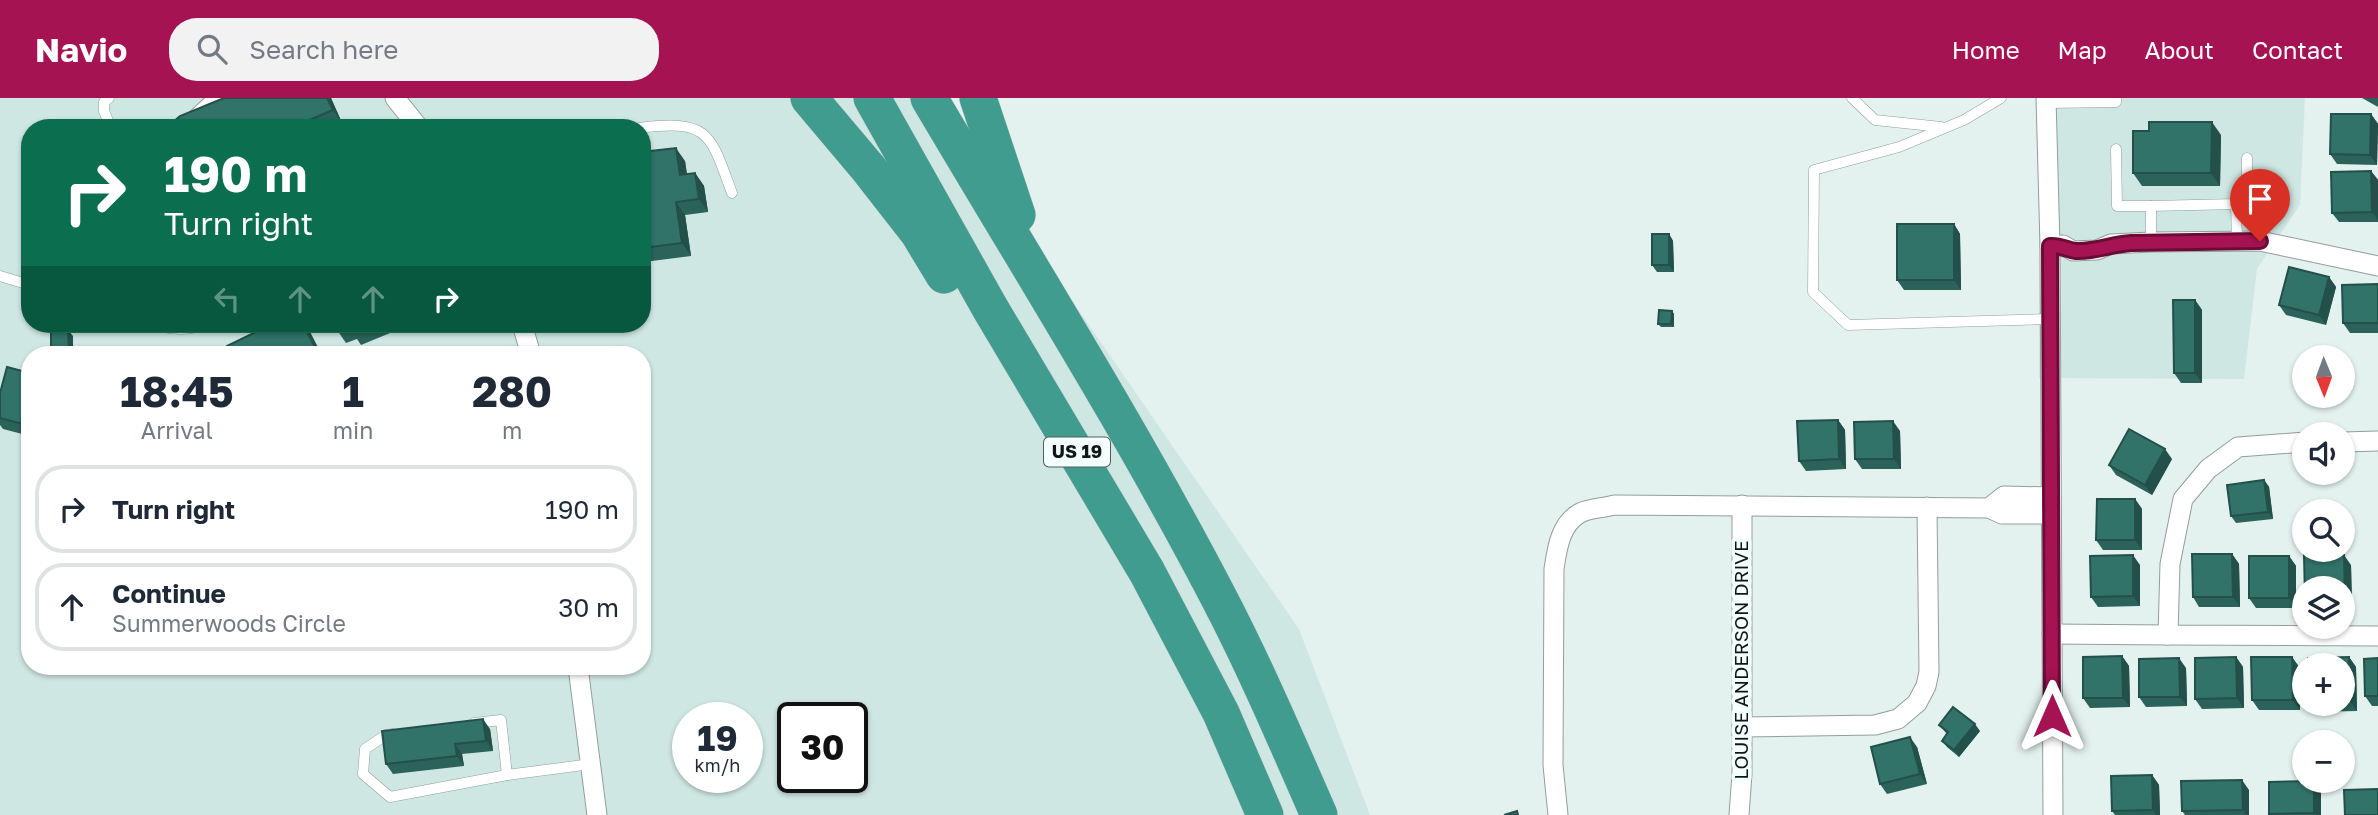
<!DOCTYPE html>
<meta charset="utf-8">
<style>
body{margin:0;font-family:"Golos Text",sans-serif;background:#f2f2f3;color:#1f2937;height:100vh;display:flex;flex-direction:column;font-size:26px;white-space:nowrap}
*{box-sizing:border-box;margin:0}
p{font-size:23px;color:#747a83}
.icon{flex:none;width:38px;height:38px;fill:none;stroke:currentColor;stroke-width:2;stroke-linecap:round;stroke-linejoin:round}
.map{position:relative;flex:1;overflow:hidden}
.details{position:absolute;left:21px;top:248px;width:630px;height:329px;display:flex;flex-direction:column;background:#fff;border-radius:28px;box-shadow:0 2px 5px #0004}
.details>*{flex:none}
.guide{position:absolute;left:21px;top:21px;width:630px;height:214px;border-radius:28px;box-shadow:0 2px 5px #0004;background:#0b6e4f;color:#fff;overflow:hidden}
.needle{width:46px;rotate:179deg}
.buttons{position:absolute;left:2292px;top:247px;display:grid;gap:14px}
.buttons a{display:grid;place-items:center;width:63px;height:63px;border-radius:50%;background:#fff;box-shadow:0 2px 5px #0004;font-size:35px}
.speed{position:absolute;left:672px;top:604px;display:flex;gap:14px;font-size:35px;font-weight:700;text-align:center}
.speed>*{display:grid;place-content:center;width:91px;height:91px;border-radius:50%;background:#fff;box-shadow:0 2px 5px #0004;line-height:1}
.speed small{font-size:18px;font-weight:400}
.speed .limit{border:4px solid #111;border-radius:10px;background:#fff;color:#111}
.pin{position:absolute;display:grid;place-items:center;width:60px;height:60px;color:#fff;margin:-72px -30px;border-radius:50% 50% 50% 0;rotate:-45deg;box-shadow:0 0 7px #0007}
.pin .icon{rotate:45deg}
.me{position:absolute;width:77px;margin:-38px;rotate:0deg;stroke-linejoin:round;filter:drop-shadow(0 0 5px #0008)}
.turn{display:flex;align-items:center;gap:24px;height:147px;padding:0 28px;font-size:32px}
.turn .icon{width:91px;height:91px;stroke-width:2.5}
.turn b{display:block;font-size:49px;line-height:60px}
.lanes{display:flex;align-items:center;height:66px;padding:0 28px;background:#0003;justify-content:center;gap:35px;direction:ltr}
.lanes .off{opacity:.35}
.eta{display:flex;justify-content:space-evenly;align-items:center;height:119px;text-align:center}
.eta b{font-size:42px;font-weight:700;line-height:49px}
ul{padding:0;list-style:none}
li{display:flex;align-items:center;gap:21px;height:88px;margin:0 14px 10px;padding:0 14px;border:4px solid #e0e1e3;border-radius:28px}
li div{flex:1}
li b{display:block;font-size:26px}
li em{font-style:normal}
header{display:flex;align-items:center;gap:42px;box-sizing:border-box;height:98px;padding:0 35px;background:#a51353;color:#fff}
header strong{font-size:33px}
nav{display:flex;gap:38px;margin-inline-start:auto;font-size:24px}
.search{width:490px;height:63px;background:#f2f2f3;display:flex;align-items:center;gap:18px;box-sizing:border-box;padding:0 24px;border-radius:28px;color:#747a83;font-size:26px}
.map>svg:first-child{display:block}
.built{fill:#cfe7e2;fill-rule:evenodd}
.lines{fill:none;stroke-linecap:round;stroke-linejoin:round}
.service-casing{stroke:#919e9c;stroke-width:11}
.minor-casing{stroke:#919e9c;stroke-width:21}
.motorway-casing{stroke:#cfd0d0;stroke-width:38}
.service{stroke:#fff;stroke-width:10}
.minor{stroke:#fff;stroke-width:19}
.motorway{stroke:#3f9c8f;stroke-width:37}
.wall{fill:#2b635a}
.shaded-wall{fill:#23504a}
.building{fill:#327369;stroke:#23504a;stroke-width:2}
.route-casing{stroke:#6b0c36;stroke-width:18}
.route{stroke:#a51353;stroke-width:12}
.labels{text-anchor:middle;stroke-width:7;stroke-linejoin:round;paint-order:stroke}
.shield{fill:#f3fffd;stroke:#555c5b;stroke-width:2}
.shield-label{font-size:18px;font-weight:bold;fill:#111615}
.street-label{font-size:19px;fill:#111615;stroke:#f3fffd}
</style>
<header>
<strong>Navio</strong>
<div class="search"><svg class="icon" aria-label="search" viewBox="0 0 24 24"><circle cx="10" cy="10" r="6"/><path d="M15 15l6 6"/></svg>Search here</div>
<nav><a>Home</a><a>Map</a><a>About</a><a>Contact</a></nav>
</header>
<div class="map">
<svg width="2378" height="717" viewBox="0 0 2378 717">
<rect width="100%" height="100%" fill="#e4f2ef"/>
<g class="built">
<path d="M0,0H932L1299,531L1370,717H0ZM30,30H642V226H30ZM30,257H642V569H30ZM688,620H747V679H688ZM793,620H852V679H793Z"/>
<polygon points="2039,0 2305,0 2300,107 2257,171 2244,281 2039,280"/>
</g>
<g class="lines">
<defs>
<g id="service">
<polyline points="109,0 104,4 104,13 111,30"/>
<polyline points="1852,0 1875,22 1941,29"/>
<polyline points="2001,0 1964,22 1899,49 1814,72 1813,194 1848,227 2049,221"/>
<polyline points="2046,5 2116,4 2116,0"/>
<path d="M640,30C710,21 710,36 732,95"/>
<polyline points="2116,51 2117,108 2151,108 2151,144"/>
<polyline points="2151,108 2236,106"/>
<polyline points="2237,143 2236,106 2247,96 2247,60"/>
<polyline points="0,178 30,187"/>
<path d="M149,226C168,231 187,234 206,226"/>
<polyline points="474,625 501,622 507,677 591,666"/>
<polyline points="393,636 386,637 365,651 363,676 390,699 507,677"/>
</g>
<g id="minor">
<polyline points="395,0 419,30"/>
<polyline points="2046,0 2050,148 2053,717"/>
<polyline points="187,30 219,0"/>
<polyline points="2050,148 2063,147 2073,153 2097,152 2111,146 2151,144 2260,143 2378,168"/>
<polyline points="522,226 531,257"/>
<polyline points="2305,344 2238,349 2208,371 2183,401 2170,466 2168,537 2378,538"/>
<polyline points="2343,344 2378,343"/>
<polyline points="1989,410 2002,416 2051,416"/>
<polyline points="2052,536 2168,537"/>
<polyline points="578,569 597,717"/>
<polyline points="1742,629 1875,627 1898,621 1917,605 1926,588 1929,574 1927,409"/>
<path d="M1558,717L1553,667L1554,471C1557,451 1560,426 1580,415C1589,410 1604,410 1614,407L1989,410L2004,398L2051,399"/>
<polyline points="1739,717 1742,676 1742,407"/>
</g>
<g id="motorway">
<polyline points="809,0 868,70 918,134 944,177"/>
<polyline points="872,0 990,210 1147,474 1221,615 1265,717"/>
<path d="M929,0C1027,166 1130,329 1219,500C1256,571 1287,644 1319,717"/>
<polyline points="978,0 1017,117"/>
</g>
</defs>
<use href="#service" class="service-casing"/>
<use href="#minor" class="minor-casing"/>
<use href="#motorway" class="motorway-casing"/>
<use href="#service" class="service"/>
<use href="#minor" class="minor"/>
<use href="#motorway" class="motorway"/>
</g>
<g class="wall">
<polygon points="331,0 342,25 331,30 166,30"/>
<polygon points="2362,0 2378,0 2378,9"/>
<polygon points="2371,16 2378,26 2377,67 2337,66 2330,56"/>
<polygon points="2221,37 2220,88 2142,88 2133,75"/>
<polygon points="642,54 685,63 687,77 695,75 704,88 708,114 685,117 691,158 644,164 642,162"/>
<polygon points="2371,73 2378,82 2378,124 2339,124 2332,115"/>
<polygon points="1954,126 1960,136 1961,192 1904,192 1897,182"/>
<polygon points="1669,136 1673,143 1674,174 1657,174 1652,167"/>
<polygon points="2329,179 2336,189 2326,227 2286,217 2279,207"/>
<polygon points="2378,186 2378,235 2350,235 2343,225"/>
<polygon points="2195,202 2202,212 2202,285 2181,285 2174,275"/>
<polygon points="1672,213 1674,216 1674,229 1661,229 1658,226"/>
<polygon points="334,226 412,226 361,247 357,241 346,245 337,232"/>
<polygon points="73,238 73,257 52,257 51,255"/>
<polygon points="30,275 30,338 3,331 0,327 0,295"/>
<polygon points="1838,322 1845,332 1846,371 1806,373 1799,363"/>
<polygon points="1900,333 1901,371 1862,371 1855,361"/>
<polygon points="2172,361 2152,397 2116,377 2109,367"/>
<polygon points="2264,382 2269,389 2273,421 2236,425 2231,418"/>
<polygon points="2135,401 2142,411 2142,452 2103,452 2096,442"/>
<polygon points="2232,456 2239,466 2240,509 2199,509 2193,499"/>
<polygon points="2289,458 2296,468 2296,510 2256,510 2249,500"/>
<polygon points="2140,467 2140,508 2098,509 2091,499"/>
<polygon points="2351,467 2352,509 2343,509 2343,490"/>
<polygon points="2122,558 2129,568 2130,609 2090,610 2083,600"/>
<polygon points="2236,559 2243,569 2244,610 2202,611 2195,601"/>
<polygon points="2292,559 2299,569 2300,612 2259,612 2252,602"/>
<polygon points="2349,559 2356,569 2357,613 2315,614 2310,606 2343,606 2343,567"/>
<polygon points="2378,560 2378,608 2372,608 2365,598"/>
<polygon points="2186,570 2187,608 2146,609 2139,599"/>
<polygon points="1939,627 1980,633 1959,659 1947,649 1942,643 1947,636"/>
<polygon points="490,631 493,653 462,656 464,668 393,676 386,666"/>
<polygon points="1917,649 1927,686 1887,696 1880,686"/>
<polygon points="2152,677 2159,687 2160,717 2115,717 2112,713"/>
<polygon points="2314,683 2321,693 2321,717 2270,717 2269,716"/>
<polygon points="2249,692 2249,717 2185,717 2182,713"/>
</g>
<g class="shaded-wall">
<polygon points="327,0 331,0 342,25 333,12"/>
<polygon points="2371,16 2378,26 2377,67 2370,57"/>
<polygon points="2212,24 2221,37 2220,88 2211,75"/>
<polygon points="676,50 685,63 689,90 680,77"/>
<polygon points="2371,73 2378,82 2378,122 2372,114"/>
<polygon points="695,75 704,88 708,114 699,101"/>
<polygon points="676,104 685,117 691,158 682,145"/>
<polygon points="1954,126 1960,136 1961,192 1954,182"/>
<polygon points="1669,136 1673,143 1674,174 1669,167"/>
<polygon points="2329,179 2336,189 2326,227 2319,217"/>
<polygon points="2195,202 2202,212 2202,285 2195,275"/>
<polygon points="1672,213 1674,216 1674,229 1671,226"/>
<polygon points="303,226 306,226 322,257 319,257"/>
<polygon points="68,232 73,238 73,257 70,257 69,255"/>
<polygon points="1838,322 1845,332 1846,371 1839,361"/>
<polygon points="1893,323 1900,333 1901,371 1894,361"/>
<polygon points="2165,351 2172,361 2152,397 2145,387"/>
<polygon points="2264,382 2269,389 2273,421 2268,414"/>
<polygon points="2135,401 2142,411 2142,452 2135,442"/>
<polygon points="2232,456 2239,466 2240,509 2233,499"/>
<polygon points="2133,457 2140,467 2140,508 2133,498"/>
<polygon points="2344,457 2351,467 2352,509 2345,499"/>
<polygon points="2289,458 2296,468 2296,510 2289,500"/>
<polygon points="2122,558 2129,568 2130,609 2123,600"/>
<polygon points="2236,559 2243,569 2244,610 2237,600"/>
<polygon points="2292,559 2299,569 2300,612 2293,602"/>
<polygon points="2349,559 2356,569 2357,613 2350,603"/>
<polygon points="2179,560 2186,570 2187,608 2180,599"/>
<polygon points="483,621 490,631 493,653 486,643"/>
<polygon points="1975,626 1980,633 1959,659 1954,652"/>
<polygon points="1910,639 1917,649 1927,686 1920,676"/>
<polygon points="455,646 462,656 464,668 457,658"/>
<polygon points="2152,677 2159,687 2160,717 2156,717 2153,712"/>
<polygon points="2242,682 2249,692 2249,717 2246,717 2243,712"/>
<polygon points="2314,683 2321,693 2321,717 2316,717 2314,715"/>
</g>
<g class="building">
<polygon points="224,0 327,0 333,12 291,30 166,30 180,18"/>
<polygon points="2331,16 2371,16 2370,57 2330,56"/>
<polygon points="2149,24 2212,24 2211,75 2133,75 2133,33 2149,33"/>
<polygon points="676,50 680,77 695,75 699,101 676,104 682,145 642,150 642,54"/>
<polygon points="2371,73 2372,114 2332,115 2331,74"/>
<rect x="1897" y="126" width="57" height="56"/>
<rect x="1652" y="136" width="17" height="31"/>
<polygon points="2289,169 2329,179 2319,217 2279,207"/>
<polygon points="2378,186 2378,225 2343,225 2342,187"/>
<polygon points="2173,202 2195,202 2195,275 2174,275"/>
<polygon points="1659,212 1672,213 1671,226 1658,226"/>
<polygon points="272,226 303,226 319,257 231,257 227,248"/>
<polygon points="334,226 373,226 352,234 349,227 337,232"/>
<polygon points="51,232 68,232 69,255 51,255"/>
<polygon points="7,269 30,275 30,328 0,320 0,295"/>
<polygon points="1838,322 1839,361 1799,363 1797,323"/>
<polygon points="1893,323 1894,361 1855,361 1854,324"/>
<polygon points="2129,331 2165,351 2145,387 2109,367"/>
<polygon points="2264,382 2268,414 2231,418 2227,387"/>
<polygon points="2097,401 2135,401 2135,442 2096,442"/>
<polygon points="2192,456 2232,456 2233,499 2193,499"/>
<polygon points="2133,457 2133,498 2091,499 2090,458"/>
<polygon points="2304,457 2344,457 2345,499 2343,499 2343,490 2305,490 2305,500"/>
<rect x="2249" y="458" width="40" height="42"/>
<polygon points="2122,558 2123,600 2083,600 2083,559"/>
<polygon points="2236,559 2237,600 2195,601 2195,560"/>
<polygon points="2251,559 2292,559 2293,602 2252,602"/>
<polygon points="2349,559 2350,603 2343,603 2343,567 2308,567 2308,560"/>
<polygon points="2179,560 2180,599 2139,599 2139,561"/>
<polygon points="2378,560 2378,598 2365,598 2364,561"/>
<polygon points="1953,609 1975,626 1954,652 1942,643 1948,634 1939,627"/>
<polygon points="483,621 486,643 455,646 457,658 386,666 382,633"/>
<polygon points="1910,639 1920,676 1880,686 1871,649"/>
<polygon points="2152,677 2153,712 2112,713 2111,678"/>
<polygon points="2242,682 2243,712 2182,713 2181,683"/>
<polygon points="2314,683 2314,715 2269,716 2269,684"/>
<polygon points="2378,691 2378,717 2345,717 2344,692"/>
<polygon points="1517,713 1518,717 1504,717"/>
</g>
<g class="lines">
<defs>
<path id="route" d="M2052,618L2050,148C2060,147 2067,152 2076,153C2095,154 2112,146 2131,145L2260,143"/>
</defs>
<use href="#route" class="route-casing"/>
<use href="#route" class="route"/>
</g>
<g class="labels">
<rect class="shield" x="1044" y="339.5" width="66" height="29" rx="5"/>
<g class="shield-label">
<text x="1077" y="360">US 19</text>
</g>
<g class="street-label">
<text transform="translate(1741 562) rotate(-90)" y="7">LOUISE ANDERSON DRIVE</text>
</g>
</g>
</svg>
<div class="buttons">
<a><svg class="needle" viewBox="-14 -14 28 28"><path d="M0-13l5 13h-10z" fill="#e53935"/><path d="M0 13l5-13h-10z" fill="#747a83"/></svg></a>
<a><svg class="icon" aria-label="sound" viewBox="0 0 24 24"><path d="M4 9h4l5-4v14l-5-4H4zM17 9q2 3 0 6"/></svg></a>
<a><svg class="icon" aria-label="search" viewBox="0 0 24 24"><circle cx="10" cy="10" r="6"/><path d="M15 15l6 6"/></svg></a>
<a><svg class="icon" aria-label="layers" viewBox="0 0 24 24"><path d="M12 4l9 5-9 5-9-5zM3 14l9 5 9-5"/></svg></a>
<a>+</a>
<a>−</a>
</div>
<div class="speed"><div>19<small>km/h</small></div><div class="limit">30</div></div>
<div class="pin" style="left:2260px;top:143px;background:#d93025"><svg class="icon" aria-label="arrive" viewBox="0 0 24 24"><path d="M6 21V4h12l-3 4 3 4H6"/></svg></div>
<svg class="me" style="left:2052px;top:618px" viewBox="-20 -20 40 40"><path d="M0-17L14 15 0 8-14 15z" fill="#a51353" stroke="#fff" stroke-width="4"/></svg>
<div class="guide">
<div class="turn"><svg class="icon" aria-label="right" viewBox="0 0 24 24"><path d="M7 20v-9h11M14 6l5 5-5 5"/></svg><div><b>190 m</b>Turn right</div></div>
<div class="lanes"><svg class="icon off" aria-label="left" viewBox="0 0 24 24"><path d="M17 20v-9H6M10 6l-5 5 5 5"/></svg><svg class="icon off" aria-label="ahead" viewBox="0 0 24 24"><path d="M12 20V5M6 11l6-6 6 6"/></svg><svg class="icon off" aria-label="ahead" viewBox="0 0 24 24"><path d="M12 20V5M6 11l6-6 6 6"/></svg><svg class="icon" aria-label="right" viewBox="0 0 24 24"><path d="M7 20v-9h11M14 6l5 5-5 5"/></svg></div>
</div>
<section class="details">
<div class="eta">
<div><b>18:45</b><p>Arrival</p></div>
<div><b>1</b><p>min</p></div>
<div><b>280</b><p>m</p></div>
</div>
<ul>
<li><svg class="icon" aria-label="right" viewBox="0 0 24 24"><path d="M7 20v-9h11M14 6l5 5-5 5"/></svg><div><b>Turn right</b></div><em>190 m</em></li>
<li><svg class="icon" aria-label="ahead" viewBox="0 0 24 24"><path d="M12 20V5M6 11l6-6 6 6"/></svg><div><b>Continue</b><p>Summerwoods Circle</p></div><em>30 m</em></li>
</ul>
</section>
</div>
